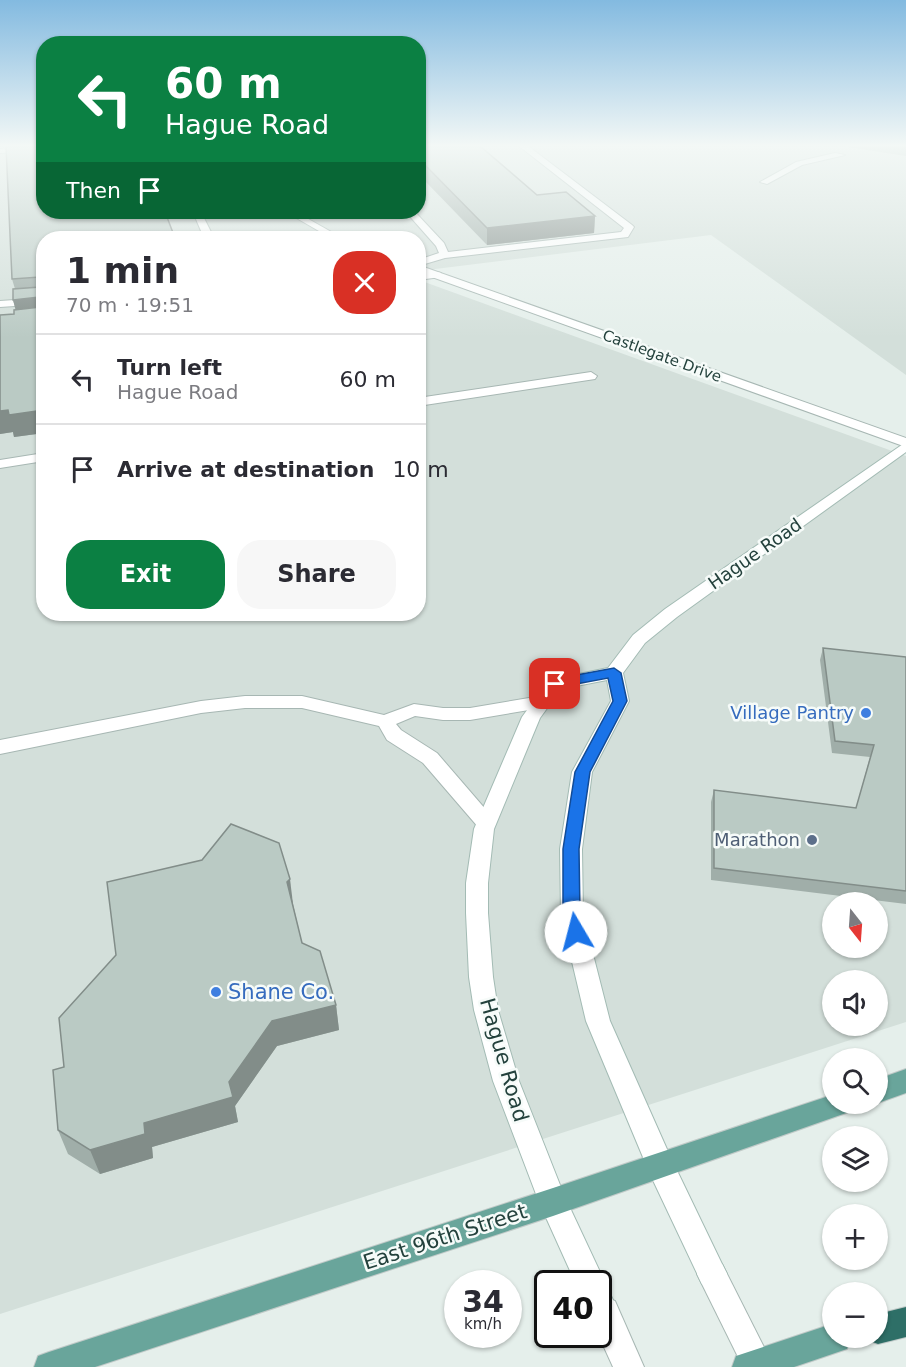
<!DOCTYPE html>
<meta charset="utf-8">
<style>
body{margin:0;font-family:"DejaVu Sans",sans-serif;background:#f7f7f7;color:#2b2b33;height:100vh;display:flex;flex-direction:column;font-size:22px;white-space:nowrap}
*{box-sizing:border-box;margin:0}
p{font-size:20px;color:#7c7c81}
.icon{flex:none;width:33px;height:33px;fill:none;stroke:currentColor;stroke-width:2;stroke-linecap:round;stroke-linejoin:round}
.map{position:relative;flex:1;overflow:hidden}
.details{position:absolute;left:36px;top:231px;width:390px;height:390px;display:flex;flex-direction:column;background:#fff;border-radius:24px;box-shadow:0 2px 4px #0004}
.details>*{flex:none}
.hud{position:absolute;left:36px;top:36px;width:390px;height:183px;border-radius:24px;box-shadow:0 2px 4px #0004;background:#0b8043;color:#fff;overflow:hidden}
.needle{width:39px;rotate:163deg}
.tools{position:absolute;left:822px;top:892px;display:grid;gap:12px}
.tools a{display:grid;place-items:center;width:66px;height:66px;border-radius:50%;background:#fff;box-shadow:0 2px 4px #0004;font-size:30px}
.speed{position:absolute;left:444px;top:1270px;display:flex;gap:12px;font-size:30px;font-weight:700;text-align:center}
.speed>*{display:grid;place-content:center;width:78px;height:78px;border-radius:50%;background:#fff;box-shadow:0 2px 4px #0004;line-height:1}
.speed small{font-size:15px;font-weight:400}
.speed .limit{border:3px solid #111;border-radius:9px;background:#fff;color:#111}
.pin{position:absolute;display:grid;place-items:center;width:51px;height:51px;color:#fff;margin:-26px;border-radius:12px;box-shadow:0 3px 9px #0006}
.me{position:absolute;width:66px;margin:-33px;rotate:352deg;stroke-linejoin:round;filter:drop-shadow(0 0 4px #0008)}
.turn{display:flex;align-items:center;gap:21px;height:126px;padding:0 30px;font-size:27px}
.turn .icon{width:78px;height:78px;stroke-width:2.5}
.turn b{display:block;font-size:42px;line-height:51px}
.then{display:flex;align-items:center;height:57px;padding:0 30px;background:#0003;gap:12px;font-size:22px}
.round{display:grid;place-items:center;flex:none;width:63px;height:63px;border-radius:24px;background:#f7f7f7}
.headline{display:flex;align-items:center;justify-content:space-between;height:102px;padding:0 30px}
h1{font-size:36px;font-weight:700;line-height:45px}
.primary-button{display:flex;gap:12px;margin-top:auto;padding:12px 30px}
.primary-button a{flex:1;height:69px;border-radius:24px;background:#0b8043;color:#fff;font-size:24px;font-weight:700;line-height:69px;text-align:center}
.primary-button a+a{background:#f7f7f7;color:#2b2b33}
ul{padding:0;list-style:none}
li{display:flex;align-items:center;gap:18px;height:90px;padding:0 30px;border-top:2px solid #e1e1e2}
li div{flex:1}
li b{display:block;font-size:22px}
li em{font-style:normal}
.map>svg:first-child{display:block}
.built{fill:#d3dfda;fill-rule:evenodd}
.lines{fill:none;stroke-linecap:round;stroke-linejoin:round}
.lane-casing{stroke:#a7b7b3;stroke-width:2}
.street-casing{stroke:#a7b7b3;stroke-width:2}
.secondary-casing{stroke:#a3bbb4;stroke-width:2}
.primary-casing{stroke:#c1cac8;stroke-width:2}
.highway-casing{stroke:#c1cac8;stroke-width:2}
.lane{fill:#fff;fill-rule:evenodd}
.street{fill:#fff;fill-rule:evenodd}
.secondary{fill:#fff;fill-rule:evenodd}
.primary{fill:#69a59b;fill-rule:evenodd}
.highway{fill:#2e6f67;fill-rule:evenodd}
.wall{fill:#a0aea9}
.shaded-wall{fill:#828d89}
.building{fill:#bacac4;stroke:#828d89;stroke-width:1.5}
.route{fill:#1a73e8;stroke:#114b97;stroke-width:1.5}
.shop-dot{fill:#3f7fe0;stroke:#f6fbf9;stroke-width:2}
.service-dot{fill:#5c6f8a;stroke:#f6fbf9;stroke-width:2}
.labels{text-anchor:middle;stroke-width:5;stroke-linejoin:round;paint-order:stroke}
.far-street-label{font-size:15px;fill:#23413c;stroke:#f6fbf9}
.street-label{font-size:18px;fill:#23413c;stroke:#f6fbf9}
.shop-label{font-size:18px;fill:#366cbe;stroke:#f6fbf9;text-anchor:end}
.service-label{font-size:18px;fill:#4e5e75;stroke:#f6fbf9;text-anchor:end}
.near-shop-label{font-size:21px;fill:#366cbe;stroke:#f6fbf9;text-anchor:start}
.near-street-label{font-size:21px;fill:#23413c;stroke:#f6fbf9}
</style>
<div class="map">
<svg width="906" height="1367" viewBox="0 0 906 1367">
<rect width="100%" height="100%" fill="#e5efeb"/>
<path class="built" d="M0,146H43L44,212H418L419,146H906V375L711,235L419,271L418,238H44V614H418L419,280L906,456V1022L0,1314ZM832,903H878V948H832ZM832,981H878V1026H832Z"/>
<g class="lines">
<defs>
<g id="lane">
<polygon points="44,146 44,150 0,153 0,149"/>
<polygon points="519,146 528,146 632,225 634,227 628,237 445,258 418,266 418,260 439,253 436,246 406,212 415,212 444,243 448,252 621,232 624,228"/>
<polygon points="835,153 845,155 802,165 767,184 760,182 796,162"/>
<polygon points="193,212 201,212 214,238 204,238"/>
<polygon points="437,272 441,273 441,277 418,280 418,274"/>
<polygon points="44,298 44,304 0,307 0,301"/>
<polygon points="591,372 597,376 595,379 418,406 418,398"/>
<polygon points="44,453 44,461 0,468 0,460"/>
<polygon points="245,696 302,696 384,715 414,704 443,708 470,708 541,696 547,698 550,702 547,706 541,708 470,720 443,720 415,716 396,724 401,730 437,753 493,818 496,823 493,828 486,831 479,828 423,763 387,740 379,726 302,708 245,708 201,713 0,754 0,740 201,701"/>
</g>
<g id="street">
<polygon points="286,212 296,212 342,238 331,238"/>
<polygon points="418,265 906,438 906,447 418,272"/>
<polygon points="712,1259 722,1264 774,1367 743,1367 697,1274 702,1264"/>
<polygon points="604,1297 615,1301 644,1367 613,1367 598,1334 598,1299"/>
</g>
<polygon id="secondary" points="906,442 906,452 677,617 645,643 623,673 629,701 592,772 582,849 583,915 610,1021 670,1156 722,1264 727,1274 722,1284 712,1289 702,1284 650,1174 586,1021 561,915 560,849 572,772 611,701 607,680 561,689 540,718 494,829 488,883 488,913 493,977 498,1010 519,1081 564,1195 601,1274 606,1284 604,1288 608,1290 619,1312 615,1323 604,1327 598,1325 598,1284 576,1284 539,1202 493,1081 474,1010 469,977 466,913 466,883 474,829 522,717 549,680 608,668 633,635 665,609"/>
<g id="primary">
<polygon points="906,1069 906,1093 878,1103 878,1079"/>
<polygon points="832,1095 832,1104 853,1104 849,1112 553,1216 95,1367 34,1367 38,1356 49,1352 553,1188"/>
<polygon points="832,1324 832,1338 851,1338 847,1349 794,1367 732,1367 736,1356"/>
</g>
<polygon id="highway" points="906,1307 906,1337 878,1344 867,1340 878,1338 878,1314"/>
</defs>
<use href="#lane" class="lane-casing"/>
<use href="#street" class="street-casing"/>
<use href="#secondary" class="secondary-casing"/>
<use href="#primary" class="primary-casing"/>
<use href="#highway" class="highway-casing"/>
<use href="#lane" class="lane"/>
<use href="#street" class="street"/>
<use href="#secondary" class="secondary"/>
<use href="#primary" class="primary"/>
<use href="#highway" class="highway"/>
</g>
<g class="wall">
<polygon points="44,146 44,433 14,437 13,432 0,434 0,315 14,314 16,310 13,300 15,289 12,279"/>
<polygon points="418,146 537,195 595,216 594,233 487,245 426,182 418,182"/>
<polygon points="847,146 906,146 906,156 847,147"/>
<polygon points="823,648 906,657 906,904 711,880 711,802 714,790 856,808 870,757 832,753 820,660"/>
<polygon points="293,904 302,943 336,1005 339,1030 277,1046 235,1106 238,1122 152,1147 153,1158 100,1174 68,1154 58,1130 64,1067"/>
</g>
<g class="shaded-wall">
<polygon points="426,166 426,182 418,182 418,167"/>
<polygon points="595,216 594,233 487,245 487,228"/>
<polygon points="39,297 44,316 18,319 13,300"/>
<polygon points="8,410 44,410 44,433 14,437 13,432 0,434 0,411"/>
<polygon points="290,879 293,904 291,907 287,882"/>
<polygon points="336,1005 339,1030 277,1046 235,1106 238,1122 152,1147 153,1158 100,1174 90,1150 144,1123 229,1082 272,1021"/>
</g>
<g class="building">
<polygon points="6,146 44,146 44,212 165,212 175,238 44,238 44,410 9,415 8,410 0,411 0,315 14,314 14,310 40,307 42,305 39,297 13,300 13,289 40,287 42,279 40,277 12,279"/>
<polygon points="418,146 480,146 537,195 566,192 595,216 487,228 426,166 418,167"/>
<polygon points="823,648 906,657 906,891 714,868 714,790 856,808 874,745 835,741"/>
<polygon points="231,824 279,843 290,879 287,882 302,943 320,951 336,1005 272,1021 229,1082 233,1097 144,1123 145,1134 90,1150 58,1130 53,1070 64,1067 59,1018 116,955 107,882 202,860"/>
</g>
<linearGradient id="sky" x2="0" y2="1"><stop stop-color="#83bae0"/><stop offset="0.43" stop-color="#f3f8f6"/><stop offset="1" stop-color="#f3f8f6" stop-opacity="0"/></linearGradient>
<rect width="906" height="338" fill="url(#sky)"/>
<polygon class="route" points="614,668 621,673 627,701 590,772 579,849 580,915 584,932 582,937 576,939 569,937 563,915 563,849 575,772 613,701 608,678 555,688 549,684 555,679"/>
<g class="shop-dot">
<circle cx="866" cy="713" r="6"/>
<circle cx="216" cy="992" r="6"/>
</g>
<circle class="service-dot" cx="812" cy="840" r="6"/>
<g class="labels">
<g class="far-street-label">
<text transform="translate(662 356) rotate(20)" y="5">Castlegate Drive</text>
</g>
<g class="street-label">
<text transform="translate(755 554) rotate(-35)" y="6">Hague Road</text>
</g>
<g class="shop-label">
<text x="854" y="719">Village Pantry</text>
</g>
<g class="service-label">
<text x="800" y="846">Marathon</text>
</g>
<g class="near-shop-label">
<text x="228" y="999">Shane Co.</text>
</g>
<g class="near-street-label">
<text transform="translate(504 1060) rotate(74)" y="7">Hague Road</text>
<text transform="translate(445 1237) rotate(-18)" y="7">East 96th Street</text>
</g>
</g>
</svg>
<div class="tools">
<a><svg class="needle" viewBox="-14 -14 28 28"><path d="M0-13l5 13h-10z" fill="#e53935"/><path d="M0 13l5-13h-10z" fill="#7c7c81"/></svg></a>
<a><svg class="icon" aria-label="sound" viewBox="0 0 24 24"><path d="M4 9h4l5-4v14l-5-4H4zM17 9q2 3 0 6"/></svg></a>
<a><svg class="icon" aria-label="search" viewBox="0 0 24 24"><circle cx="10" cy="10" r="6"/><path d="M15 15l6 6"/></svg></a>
<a><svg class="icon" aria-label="layers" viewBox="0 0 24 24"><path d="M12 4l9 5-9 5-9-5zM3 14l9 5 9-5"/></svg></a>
<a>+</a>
<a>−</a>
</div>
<div class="speed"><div>34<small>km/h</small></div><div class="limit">40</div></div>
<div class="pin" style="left:555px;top:684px;background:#d93025"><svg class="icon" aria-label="arrive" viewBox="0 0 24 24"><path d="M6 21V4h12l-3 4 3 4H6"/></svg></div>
<svg class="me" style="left:576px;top:932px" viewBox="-20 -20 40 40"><circle r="19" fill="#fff"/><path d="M0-13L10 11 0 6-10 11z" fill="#1a73e8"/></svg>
<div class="hud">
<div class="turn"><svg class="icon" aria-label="left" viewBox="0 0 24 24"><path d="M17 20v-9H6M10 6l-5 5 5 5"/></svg><div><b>60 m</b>Hague Road</div></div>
<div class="then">Then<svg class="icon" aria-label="arrive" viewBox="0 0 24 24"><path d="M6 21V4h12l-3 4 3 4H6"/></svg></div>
</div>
<section class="details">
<div class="headline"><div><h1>1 min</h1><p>70 m · 19:51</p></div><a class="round" style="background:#d93025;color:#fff"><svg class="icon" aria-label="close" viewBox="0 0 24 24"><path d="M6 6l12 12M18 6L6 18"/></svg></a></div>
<ul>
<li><svg class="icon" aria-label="left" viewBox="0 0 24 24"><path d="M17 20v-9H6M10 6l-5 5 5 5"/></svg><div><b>Turn left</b><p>Hague Road</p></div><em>60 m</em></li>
<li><svg class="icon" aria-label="arrive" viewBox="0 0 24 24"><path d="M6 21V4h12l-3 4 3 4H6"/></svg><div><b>Arrive at destination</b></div><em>10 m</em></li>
</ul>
<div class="primary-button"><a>Exit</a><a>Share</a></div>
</section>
</div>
